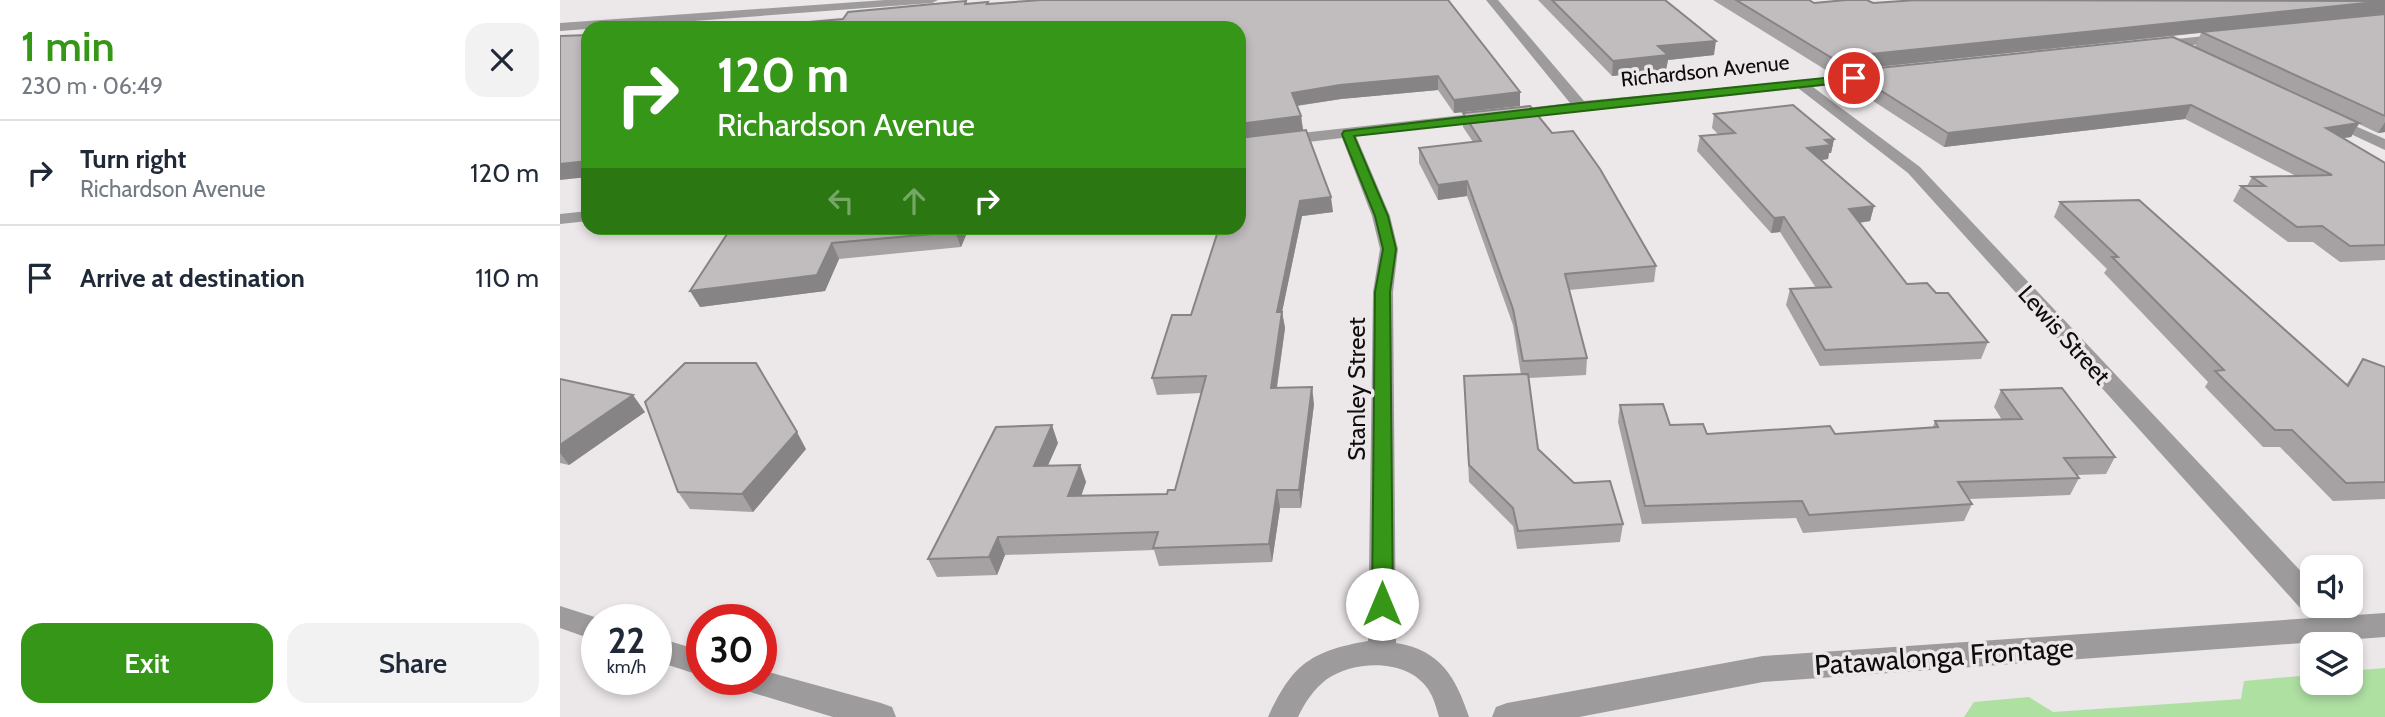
<!DOCTYPE html>
<meta charset="utf-8">
<style>
body{margin:0;font-family:Cabin,sans-serif;background:#f2f2f3;color:#1f2937;height:100vh;display:flex;flex-direction:column;font-size:26px;white-space:nowrap}
*{box-sizing:border-box;margin:0}
p{font-size:23px;color:#747a83}
.icon{flex:none;width:38px;height:38px;fill:none;stroke:currentColor;stroke-width:2;stroke-linecap:round;stroke-linejoin:round}
.map{position:relative;flex:1;overflow:hidden}
.panel{display:flex;flex-direction:column;background:#fff;width:560px}
.panel>*{flex:none}
.top-card{position:absolute;left:21px;top:21px;width:665px;height:214px;border-radius:21px;box-shadow:0 4px 10px #0003;background:#369617;color:#fff;overflow:hidden}
.controls{position:absolute;left:1740px;top:555px;display:grid;gap:14px}
.controls a{display:grid;place-items:center;width:63px;height:63px;border-radius:14px;background:#fff;box-shadow:0 4px 10px #0003;font-size:35px}
.speed{position:absolute;left:21px;top:604px;display:flex;gap:14px;font-size:35px;font-weight:700;text-align:center}
.speed>*{display:grid;place-content:center;width:91px;height:91px;border-radius:50%;background:#fff;box-shadow:0 4px 10px #0003;line-height:1}
.speed small{font-size:18px;font-weight:400}
.speed .limit{border:10px solid #d22;background:#fff;color:#111}
.pin{position:absolute;display:grid;place-items:center;width:60px;height:60px;color:#fff;margin:-30px;border:4px solid #fff;border-radius:50%;box-shadow:0 2px 7px #0007}
.me{position:absolute;width:77px;margin:-38px;rotate:0deg;stroke-linejoin:round;filter:drop-shadow(0 0 5px #0008)}
.turn{display:flex;align-items:center;gap:24px;height:147px;padding:0 21px;font-size:32px}
.turn .icon{width:91px;height:91px;stroke-width:2.5}
.turn b{display:block;font-size:49px;line-height:60px}
.lanes{display:flex;align-items:center;height:66px;padding:0 21px;background:#0003;justify-content:center;gap:35px;direction:ltr}
.lanes .off{opacity:.35}
.round{display:grid;place-items:center;flex:none;width:74px;height:74px;border-radius:21px;background:#f2f2f3}
.headline{display:flex;align-items:center;justify-content:space-between;height:119px;padding:0 21px}
h1{font-size:42px;font-weight:600;line-height:52px;color:#369617}
.action{display:flex;gap:14px;margin-top:auto;padding:14px 21px}
.action a{flex:1;height:80px;border-radius:21px;background:#369617;color:#fff;font-size:28px;font-weight:600;line-height:80px;text-align:center}
.action a+a{background:#f2f2f3;color:#1f2937}
ul{padding:0;list-style:none}
li{display:flex;align-items:center;gap:21px;height:105px;padding:0 21px;border-top:2px solid #e0e1e3}
li div{flex:1}
li b{display:block;font-size:26px}
li em{font-style:normal}
main{display:flex;flex:1;min-height:0}
.map>svg:first-child{display:block}
.green{fill:#aee0a2}
.lines{fill:none;stroke-linecap:round;stroke-linejoin:round}
.minor{fill:#9d9b9c;fill-rule:evenodd}
.wall{fill:#a6a2a3}
.shaded-wall{fill:#878485}
.building{fill:#c1bcbe;stroke:#878485;stroke-width:2}
.route{fill:#369617;stroke:#23620f;stroke-width:2}
.labels{text-anchor:middle;stroke-width:7;stroke-linejoin:round;paint-order:stroke}
.far-street-label{font-size:21px;fill:#0e0c0d;stroke:#ece7e9}
.street-label{font-size:24px;fill:#0e0c0d;stroke:#ece7e9}
.near-street-label{font-size:28px;fill:#0e0c0d;stroke:#ece7e9}
</style>
<main>
<section class="panel">
<div class="headline"><div><h1>1 min</h1><p>230 m · 06:49</p></div><a class="round"><svg class="icon" aria-label="close" viewBox="0 0 24 24"><path d="M6 6l12 12M18 6L6 18"/></svg></a></div>
<ul>
<li><svg class="icon" aria-label="right" viewBox="0 0 24 24"><path d="M7 20v-9h11M14 6l5 5-5 5"/></svg><div><b>Turn right</b><p>Richardson Avenue</p></div><em>120 m</em></li>
<li><svg class="icon" aria-label="arrive" viewBox="0 0 24 24"><path d="M6 21V4h12l-3 4 3 4H6"/></svg><div><b>Arrive at destination</b></div><em>110 m</em></li>
</ul>
<div class="action"><a>Exit</a><a>Share</a></div>
</section>
<div class="map">
<svg width="1825" height="717" viewBox="0 0 1825 717">
<rect width="100%" height="100%" fill="#ece7e9"/>
<polygon class="green" points="1825,668 1825,717 1404,717 1414,702 1469,697 1493,712 1681,699 1684,681 1752,675 1752,682 1790,682 1790,671"/>
<g class="lines">
<g class="minor">
<polygon points="325,0 378,0 372,3 0,31 0,23"/>
<path d="M926,0H938L1024,101L1322,73V79L1317,80L1253,87L1360,167L1752,583V606H1764L1762,610L1752,613L1742,610L1348,173L1238,88L796,136L830,216L838,249L833,292L836,643C881,650 896,678 909,717H879C877,710 875,703 872,696C855,659 798,658 767,679C754,689 745,702 738,717H708C732,665 750,651 808,641L813,292L820,249L812,216L782,138L679,150V140L1010,103Z"/>
<polygon points="1665,34 1669,35 1669,41 1596,49 1590,45 1596,41"/>
<polygon points="1770,115 1825,139 1825,150 1765,122 1763,119"/>
<polygon points="28,211 28,221 0,224 0,214"/>
<polygon points="0,606 44,620 37,620 37,641 0,628"/>
<polygon points="1825,613 1825,637 1203,682 1019,717 932,717 936,707 947,703 1203,656"/>
<polygon points="96,637 142,651 142,676 96,661"/>
<polygon points="201,670 321,703 332,707 336,717 273,717 177,688 172,679 201,679"/>
</g>
</g>
<g class="wall">
<polygon points="888,0 960,106 894,113 878,90 781,99 737,106 741,116 743,130 773,212 742,216 722,312 725,328 717,388 754,404 741,508 720,508 712,562 599,566 594,550 445,555 437,575 377,577 368,559 498,443 488,465 520,465 526,482 521,495 607,494 615,490 642,393 597,395 592,378 631,315 679,228 679,28 283,19 406,1 407,4 428,2 428,4"/>
<polygon points="978,0 1106,0 1154,55 1108,60 1106,70 1052,76"/>
<polygon points="1153,0 1249,0 1254,3 1313,3 1825,0 1825,132 1818,133 1799,124 1791,137 1783,138 1825,163 1825,260 1780,262 1753,242 1728,242 1673,201 1681,186 1687,186 1692,177 1736,176 1625,119 1384,147 1287,84 1290,71 1695,75 1635,47 1641,33 1269,72"/>
<polygon points="903,113 1096,266 1094,282 1009,290 1027,358 1026,375 969,378 978,449 1014,483 1063,524 1060,542 957,549 953,526 909,482 904,376 961,375 953,325 907,196 878,200 859,163 859,148 913,142 903,127"/>
<polygon points="1154,114 1274,139 1271,153 1269,153 1268,159 1261,160 1314,206 1310,221 1300,223 1347,284 1376,293 1428,342 1421,359 1260,366 1226,305 1230,289 1256,288 1220,232 1211,233 1137,151 1140,136 1159,135 1152,128"/>
<polygon points="1500,202 1786,385 1803,359 1825,367 1825,499 1773,501 1720,447 1703,447 1645,387 1648,382 1544,273 1547,269 1494,217"/>
<polygon points="171,228 409,228 401,247 279,259 265,291 140,307"/>
<polygon points="0,379 85,412 9,465 0,463"/>
<polygon points="1441,390 1555,457 1546,474 1517,475 1519,478 1510,495 1409,499 1412,504 1404,521 1243,533 1236,518 1082,524 1058,422 1060,405 1110,425 1147,434 1275,434 1373,427 1375,421 1442,420 1434,407"/>
<polygon points="246,449 193,512 130,509 118,492"/>
</g>
<g class="shaded-wall">
<polygon points="1825,1 1825,13 1269,72 1272,58"/>
<polygon points="1156,41 1154,55 1108,60 1106,70 1052,76 1053,61 1098,46"/>
<polygon points="878,76 878,90 781,99 734,106 732,93 780,85"/>
<polygon points="960,92 960,106 894,113 894,100"/>
<polygon points="1631,105 1625,119 1384,147 1388,133"/>
<polygon points="741,116 743,130 679,138 679,124"/>
<polygon points="1825,122 1825,132 1818,133"/>
<polygon points="1799,123 1791,137 1758,141 1766,128"/>
<polygon points="1274,139 1271,153 1269,153 1268,159 1244,162 1247,148 1265,140"/>
<polygon points="28,161 28,177 0,180 0,164"/>
<polygon points="907,181 907,196 878,200 878,185"/>
<polygon points="771,197 773,212 742,216 722,312 725,328 714,406 711,388 717,312 740,201"/>
<polygon points="1314,206 1310,221 1285,224 1289,209"/>
<polygon points="1224,217 1220,232 1211,233 1214,218"/>
<polygon points="397,228 409,228 401,247 395,232"/>
<polygon points="272,243 279,259 265,291 140,307 130,291"/>
<polygon points="752,387 754,404 741,508 739,490"/>
<polygon points="73,395 85,412 9,465 0,453 0,445"/>
<polygon points="492,425 498,443 480,483 474,466"/>
<polygon points="237,432 246,449 193,512 182,494"/>
<polygon points="520,465 526,482 515,514 508,496"/>
<polygon points="717,490 720,508 712,562 709,544"/>
<polygon points="438,537 445,555 437,575 429,557"/>
</g>
<g class="building">
<polygon points="481,0 888,0 960,92 894,100 878,76 780,85 732,93 741,116 679,124 679,28 212,28 214,25 283,19 288,12 406,1 405,4 428,2 427,4"/>
<polygon points="992,0 1105,0 1156,41 1098,46 1108,55 1053,61"/>
<polygon points="1176,0 1249,0 1254,3 1286,0 1307,0 1313,3 1357,0 1825,1 1272,58"/>
<polygon points="1825,14 1825,116 1641,32"/>
<polygon points="28,35 28,161 0,164 0,36"/>
<polygon points="1613,37 1799,123 1766,128 1825,163 1825,245 1790,246 1762,226 1737,227 1681,186 1705,186 1692,177 1772,175 1631,105 1388,133 1290,71"/>
<polygon points="1233,105 1274,139 1265,140 1271,145 1247,148 1314,206 1289,209 1347,284 1367,283 1376,293 1388,293 1428,342 1265,350 1230,289 1271,287 1224,217 1214,218 1140,136 1175,133 1154,114"/>
<polygon points="970,106 992,133 1013,131 1040,169 1096,266 1005,274 1027,358 963,361 953,309 907,181 878,185 859,148 921,141 903,113"/>
<polygon points="746,130 771,197 740,201 717,312 722,312 711,388 752,387 739,490 717,490 709,544 593,548 598,532 438,537 429,557 368,559 436,427 492,425 474,466 520,465 508,496 607,494 608,490 615,490 646,376 592,378 612,315 631,315 659,228 679,228 679,138"/>
<polygon points="1579,200 1788,386 1803,359 1825,367 1825,482 1786,483 1732,430 1715,430 1655,371 1664,370 1552,257 1558,257 1500,202"/>
<polygon points="171,228 397,228 395,232 272,243 257,275 130,291"/>
<polygon points="125,363 196,363 237,432 182,494 118,492 85,402"/>
<polygon points="968,374 978,449 1014,483 1050,481 1063,524 958,531 953,508 909,465 904,376"/>
<polygon points="0,379 73,395 0,445"/>
<polygon points="1502,388 1555,457 1504,458 1519,478 1398,482 1412,504 1249,515 1242,501 1085,506 1060,405 1103,404 1110,425 1143,424 1147,434 1270,426 1275,434 1378,427 1375,421 1462,419 1441,390"/>
</g>
<polygon class="route" points="1294,75 1297,76 1297,81 794,136 828,216 836,249 830,292 833,604 830,610 822,613 815,610 812,604 815,292 823,249 815,216 782,134 784,131 1020,103"/>
<g class="labels">
<g class="far-street-label">
<text transform="translate(1145 71) rotate(-6)" y="7">Richardson Avenue</text>
</g>
<g class="street-label">
<text transform="translate(1504 335) rotate(48)" y="8">Lewis Street</text>
<text transform="translate(797 389) rotate(-90)" y="8">Stanley Street</text>
</g>
<g class="near-street-label">
<text transform="translate(1384 656) rotate(-4)" y="10">Patawalonga Frontage</text>
</g>
</g>
</svg>
<div class="controls">
<a><svg class="icon" aria-label="sound" viewBox="0 0 24 24"><path d="M4 9h4l5-4v14l-5-4H4zM17 9q2 3 0 6"/></svg></a>
<a><svg class="icon" aria-label="layers" viewBox="0 0 24 24"><path d="M12 4l9 5-9 5-9-5zM3 14l9 5 9-5"/></svg></a>
</div>
<div class="speed"><div>22<small>km/h</small></div><div class="limit">30</div></div>
<div class="pin" style="left:1294px;top:78px;background:#d93025"><svg class="icon" aria-label="arrive" viewBox="0 0 24 24"><path d="M6 21V4h12l-3 4 3 4H6"/></svg></div>
<svg class="me" style="left:822px;top:604px" viewBox="-20 -20 40 40"><circle r="19" fill="#fff"/><path d="M0-13L10 11 0 6-10 11z" fill="#369617"/></svg>
<div class="top-card">
<div class="turn"><svg class="icon" aria-label="right" viewBox="0 0 24 24"><path d="M7 20v-9h11M14 6l5 5-5 5"/></svg><div><b>120 m</b>Richardson Avenue</div></div>
<div class="lanes"><svg class="icon off" aria-label="left" viewBox="0 0 24 24"><path d="M17 20v-9H6M10 6l-5 5 5 5"/></svg><svg class="icon off" aria-label="ahead" viewBox="0 0 24 24"><path d="M12 20V5M6 11l6-6 6 6"/></svg><svg class="icon" aria-label="right" viewBox="0 0 24 24"><path d="M7 20v-9h11M14 6l5 5-5 5"/></svg></div>
</div>
</div>
</main>
